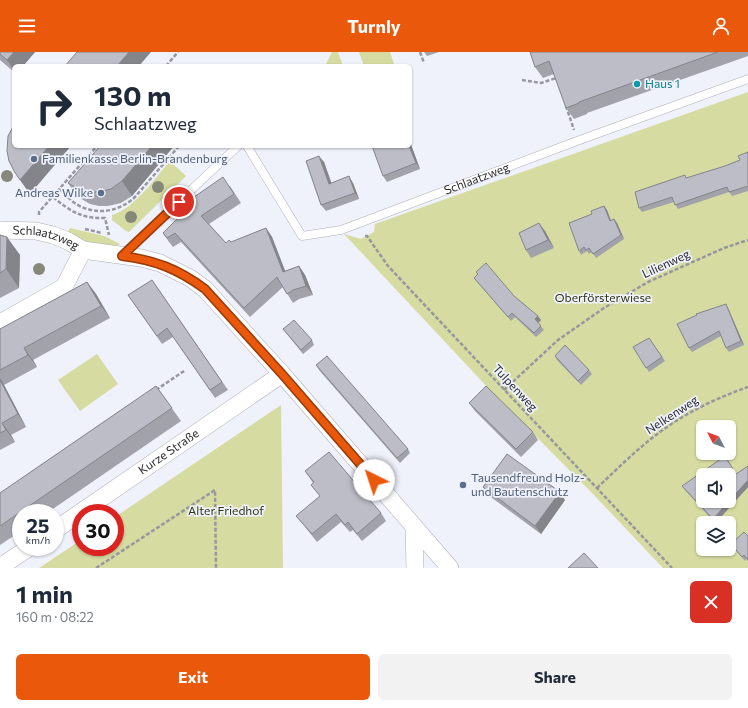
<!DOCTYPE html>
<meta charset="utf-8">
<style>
body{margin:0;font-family:Commissioner,sans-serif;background:#f2f2f3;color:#1f2937;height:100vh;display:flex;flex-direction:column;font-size:15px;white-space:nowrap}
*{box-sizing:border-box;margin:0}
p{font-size:13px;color:#747a83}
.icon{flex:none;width:22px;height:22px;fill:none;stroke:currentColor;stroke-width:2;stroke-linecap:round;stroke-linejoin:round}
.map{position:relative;height:516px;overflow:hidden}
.sheet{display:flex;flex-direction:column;background:#fff;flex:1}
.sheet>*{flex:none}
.top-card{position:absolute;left:12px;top:12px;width:400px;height:84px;border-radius:6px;box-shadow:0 1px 3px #0004;background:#fff;color:#1f2937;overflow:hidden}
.needle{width:26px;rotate:312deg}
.fabs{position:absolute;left:696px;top:368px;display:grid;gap:8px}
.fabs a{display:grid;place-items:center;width:40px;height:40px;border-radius:6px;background:#fff;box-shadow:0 1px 3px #0004;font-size:20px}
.speed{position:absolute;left:12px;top:452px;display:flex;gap:8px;font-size:20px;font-weight:700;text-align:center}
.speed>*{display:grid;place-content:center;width:52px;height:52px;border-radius:50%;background:#fff;box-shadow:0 1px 3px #0004;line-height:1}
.speed small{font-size:10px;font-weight:400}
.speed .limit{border:6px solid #d22;background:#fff;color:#111}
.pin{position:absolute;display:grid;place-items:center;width:34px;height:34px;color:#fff;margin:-17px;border:2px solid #fff;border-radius:50%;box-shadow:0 1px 4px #0007}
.me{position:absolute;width:44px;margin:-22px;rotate:319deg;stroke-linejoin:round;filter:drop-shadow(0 0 3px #0008)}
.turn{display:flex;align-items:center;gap:14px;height:84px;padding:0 16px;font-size:18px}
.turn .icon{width:52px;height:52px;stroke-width:2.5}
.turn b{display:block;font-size:28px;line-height:34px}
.round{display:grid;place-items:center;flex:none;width:42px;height:42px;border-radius:6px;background:#f2f2f3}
.head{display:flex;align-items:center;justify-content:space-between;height:68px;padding:0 16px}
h1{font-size:24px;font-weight:700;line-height:30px}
.primary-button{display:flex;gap:8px;margin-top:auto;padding:8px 16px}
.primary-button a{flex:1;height:46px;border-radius:6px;background:#ea580c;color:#fff;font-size:16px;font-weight:700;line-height:46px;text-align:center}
.primary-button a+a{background:#f2f2f3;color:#1f2937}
header{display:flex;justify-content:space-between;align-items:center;height:52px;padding:0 16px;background:#ea580c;color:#fff;font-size:18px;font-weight:700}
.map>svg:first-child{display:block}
.green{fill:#d6dba1;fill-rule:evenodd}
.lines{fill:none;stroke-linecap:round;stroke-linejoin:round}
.lane-casing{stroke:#aeafb8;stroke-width:9}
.street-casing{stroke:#aeafb8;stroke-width:18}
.path{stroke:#96979f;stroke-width:2.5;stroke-dasharray:4 2;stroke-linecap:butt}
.lane{stroke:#fff;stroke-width:8}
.street{stroke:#fff;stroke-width:17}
.tree{fill:#86887a}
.wall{fill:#a2a3aa}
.shaded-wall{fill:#84848b}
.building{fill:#bcbdc6;stroke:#84848b;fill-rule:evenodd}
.route-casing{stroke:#983908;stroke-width:10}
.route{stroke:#ea580c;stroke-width:7}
.culture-dot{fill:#0f9aa8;stroke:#eff1fb;stroke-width:1.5}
.service-dot{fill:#5c6f8a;stroke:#eff1fb;stroke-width:1.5}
.labels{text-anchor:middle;stroke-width:3.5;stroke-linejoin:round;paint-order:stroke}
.culture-label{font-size:12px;fill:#0d838f;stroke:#eff1fb;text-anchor:start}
.service-label{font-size:12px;fill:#4e5e75;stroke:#eff1fb;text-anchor:start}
.street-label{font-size:12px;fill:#2c2c30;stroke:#eff1fb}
.park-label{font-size:12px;fill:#303210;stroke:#eff1fb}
</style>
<header><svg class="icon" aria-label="menu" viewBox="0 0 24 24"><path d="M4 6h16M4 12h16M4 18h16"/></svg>Turnly<svg class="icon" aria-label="person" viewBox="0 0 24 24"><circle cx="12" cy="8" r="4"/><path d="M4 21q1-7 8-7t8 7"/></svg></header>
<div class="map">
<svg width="748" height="516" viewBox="0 0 748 516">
<rect width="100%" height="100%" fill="#eff1fb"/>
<g class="green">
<polygon points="332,0 338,0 343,14 325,14"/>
<polygon points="359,0 390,0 394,12 388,14 364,14"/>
<path d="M748,40V516H663L593,442L491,339L344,182L361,187L374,180L375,172ZM703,375H729V401H703ZM703,423H729V449H703ZM703,471H729V497H703Z"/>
<path d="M170,109L186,124L129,180L126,179L112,168V163C135,156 154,127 170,109Z"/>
<path d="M70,176L104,184L120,192C107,202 79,188 68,180Z"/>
<polygon points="97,302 118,332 80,359 58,328"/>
<polygon points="281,353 283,516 39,516 81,488 81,495 115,495 115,465"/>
</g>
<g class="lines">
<defs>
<g id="lane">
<path id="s1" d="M247,94L302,184L341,178L577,89L748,27"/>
<polyline points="122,203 238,94"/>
</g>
<g id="street">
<path id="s2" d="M0,178L36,179L53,183L68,189L83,198L141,206L160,211L190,226L205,237L282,322L450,516"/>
<polyline points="0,271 64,235 83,198"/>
<polyline points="414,475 415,516"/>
<path id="s3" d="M55,478L282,322"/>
<polyline points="0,515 30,495"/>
</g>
</defs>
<use href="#lane" class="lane-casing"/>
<use href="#street" class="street-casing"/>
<g class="path">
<polyline points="420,0 424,11"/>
<polyline points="166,14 178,0"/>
<polyline points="522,28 541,31 556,26 557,28"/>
<polyline points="566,54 574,78"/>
<path d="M59,137C65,142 70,148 76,152C96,164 119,160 135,145L179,94"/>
<path d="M53,145C70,159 82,167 105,166L109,183"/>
<polyline points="39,163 39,160 97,94"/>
<polyline points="85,177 102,181"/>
<polyline points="365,184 367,184 388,214 672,516"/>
<polyline points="156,338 184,319"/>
<polyline points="504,338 558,288 604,256 648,230 724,196 748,188"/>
<path d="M597,436C616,418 635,399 656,383C683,362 716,346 748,335"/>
<polyline points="96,516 215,438 216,516"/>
</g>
<use href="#lane" class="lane"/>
<use href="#street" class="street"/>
</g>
<g class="tree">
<circle cx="7" cy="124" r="6"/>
<circle cx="158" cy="135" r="6"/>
<circle cx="131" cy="165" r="6"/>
<circle cx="39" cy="217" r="6"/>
</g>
<g class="wall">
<polygon points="0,0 35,0 23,14 14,14 14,20 0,8"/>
<polygon points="424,0 439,0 427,4"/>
<polygon points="530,0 748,0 748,4 587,61 587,62 574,67 566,56 554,22 543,26 535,15"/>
<polygon points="410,90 420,117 387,130 383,124 410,94"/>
<polygon points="14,94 30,142 14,119"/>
<polygon points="100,94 174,94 132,144 121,151 108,154 99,154 90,152 78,145 68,131"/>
<polygon points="748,100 748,139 732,144 729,140 678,157 674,150 642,160 639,156 687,126 725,114 740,108"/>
<polygon points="324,110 331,131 353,131 359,147 326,159 321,153"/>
<polygon points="230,134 241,151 209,172 226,191 231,190 266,176 272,185 285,219 299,214 305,223 313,243 299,247 293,251 283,235 250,265 181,190 173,195 169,190 163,181"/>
<polygon points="604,154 607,158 611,168 614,167 617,171 624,187 596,206 592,200 589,202 587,199 581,203 579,199 592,162"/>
<polygon points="545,179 554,196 531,206 526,198"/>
<polygon points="0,183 20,203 19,236 0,246"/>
<polygon points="474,226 514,244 541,268 538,271 544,278 536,285 515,265 511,269"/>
<polygon points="152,228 228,338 215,346 173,285 162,292 128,243"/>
<polygon points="87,230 96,242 110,266 33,308 37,315 4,333 26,375 11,383 15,390 0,398 0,277"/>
<polygon points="728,256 744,293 729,300 726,296 721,284 692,300 689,296"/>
<polygon points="283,277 312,288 314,293 303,302"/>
<polygon points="649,286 665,309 649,320 633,295"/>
<polygon points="555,304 589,318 592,322 581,333 557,308"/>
<polygon points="316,313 408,397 410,401 400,411 319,318"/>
<polygon points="156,334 181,369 47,461 21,461 21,479 0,493 0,441"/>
<polygon points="469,351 533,380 538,388 521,405 475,359"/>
<polygon points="748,414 748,435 716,471 715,471 685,438 682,434 736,422"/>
<polygon points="305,419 381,461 386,469 362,489 353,478 350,480 341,470 317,490 302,471 296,464 320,444 311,433 313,431"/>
<polygon points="483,435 565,448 541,482 488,443"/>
<polygon points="748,484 748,509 746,507 745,509 731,492"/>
</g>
<g class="shaded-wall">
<polygon points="14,0 35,0 23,14 14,14 14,18 7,8"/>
<polygon points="129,0 151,0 139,14 117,14"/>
<polygon points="410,90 420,117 416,111 409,94 410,94"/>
<polygon points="49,94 71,94 30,142 20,128"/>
<polygon points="152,94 174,94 132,144 122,129"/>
<polygon points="319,104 324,110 334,138 329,132"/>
<polygon points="349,124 353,131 359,147 355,141"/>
<polygon points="604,154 607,158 612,173 610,169"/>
<polygon points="614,167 617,171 624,187 621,183"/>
<polygon points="539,171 545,179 554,196 548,188"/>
<polygon points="266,176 272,185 289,229 283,220"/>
<polygon points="7,185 20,203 19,236 6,217"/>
<polygon points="299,214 305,223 313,243 306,234"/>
<polygon points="87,230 96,242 110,266 101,254"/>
<polygon points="726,252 728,256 744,293 741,289"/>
<polygon points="538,264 541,268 538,271 535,267"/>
<polygon points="24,296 33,308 37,315 28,303"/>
<polygon points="0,326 4,333 26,375 18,362 0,328"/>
<polygon points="2,371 11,383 15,390 6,378"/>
<polygon points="748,428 748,435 715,471 713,467"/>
<polygon points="560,440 565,448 541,482 535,474"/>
</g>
<g class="building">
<polygon points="0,0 14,0 7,8 0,2"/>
<polygon points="77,0 129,0 117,14 65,14"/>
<polygon points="530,0 718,0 579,50 579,51 566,56 549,9 535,15"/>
<polygon points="14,73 14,94 49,94 20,128 14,119 9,109 7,99 8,84"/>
<polygon points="100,94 152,94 122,129 111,137 98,140 89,140 80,138 68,131"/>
<polygon points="372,94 409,94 416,111 383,124"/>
<polygon points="748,100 748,134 729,140 727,135 675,153 672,145 639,156 635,140 685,123 686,126 725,114 740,108 738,104"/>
<polygon points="319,104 329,132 349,124 355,141 321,153 306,109"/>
<polygon points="223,125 234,142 201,164 226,191 229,188 231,190 266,176 283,220 299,214 306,234 293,238 287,242 277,225 244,256 175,181 167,186 163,181 185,159 181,154"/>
<polygon points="604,154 610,169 614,167 621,183 593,202 589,196 586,198 584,195 579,199 569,171 592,162 591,159"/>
<polygon points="539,171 548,188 526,198 519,181"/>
<polygon points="0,183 7,185 6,217 0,221"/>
<polygon points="486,211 514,244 538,264 535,267 541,274 534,281 512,261 508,265 474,226 478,222 476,220"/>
<polygon points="152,228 222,330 210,338 167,276 157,284 128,243"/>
<polygon points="87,230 101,254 24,296 28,303 0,318 0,277"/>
<polygon points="726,252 741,289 726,296 719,279 689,296 677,272 697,263 696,262"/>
<polygon points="294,268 312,288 301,298 283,277"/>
<polygon points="649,286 662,305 646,316 633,295"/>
<polygon points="565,293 589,318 578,329 555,304"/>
<polygon points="327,304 408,397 397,406 316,313"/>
<polygon points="0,328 18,362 2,371 6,378 0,381"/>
<polygon points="156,334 172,356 0,474 0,441"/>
<polygon points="486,334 533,380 516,397 469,351"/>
<polygon points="329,400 381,461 357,482 348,470 345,473 336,462 312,482 296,464 320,444 311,433 314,430 305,419"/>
<polygon points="507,402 560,440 535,474 483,435"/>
<path d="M725,404L736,422L748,414V428L713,467L682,434ZM703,423H729V449H703Z"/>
<polygon points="744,480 748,484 748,508 744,503 742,505 731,492"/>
<polygon points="584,501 598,516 568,516"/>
</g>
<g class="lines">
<defs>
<path id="route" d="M179,150L122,204C155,208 178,217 205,237L282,322L374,428"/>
</defs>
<use href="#route" class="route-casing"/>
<use href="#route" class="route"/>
</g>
<circle class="culture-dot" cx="637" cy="32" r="4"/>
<g class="service-dot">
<circle cx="34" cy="107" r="4"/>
<circle cx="101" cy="141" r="4"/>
<circle cx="463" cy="433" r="4"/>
</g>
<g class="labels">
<g class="culture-label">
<text x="645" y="36">Haus 1</text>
</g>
<g class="service-label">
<text x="42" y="111">Familienkasse Berlin-Brandenburg</text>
<text x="93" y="145" text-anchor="end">Andreas Wilke</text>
<text x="471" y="430">Tausendfreund Holz-<tspan x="471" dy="14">und Bautenschutz</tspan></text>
</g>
<g class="street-label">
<text dy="4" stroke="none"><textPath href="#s1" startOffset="290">Schlaatzweg</textPath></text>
<text dy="4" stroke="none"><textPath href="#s2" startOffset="47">Schlaatzweg</textPath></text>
<text transform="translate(666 212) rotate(-25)" y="4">Lilienweg</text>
<text transform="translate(515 336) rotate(47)" y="4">Tulpenweg</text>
<text transform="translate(672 363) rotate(-33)" y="4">Nelkenweg</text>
<text dy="4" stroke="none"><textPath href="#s3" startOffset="138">Kurze Straße</textPath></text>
</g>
<g class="park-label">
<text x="603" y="250">Oberförsterwiese</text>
<text x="226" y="463">Alter Friedhof</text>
</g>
</g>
</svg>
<div class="fabs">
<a><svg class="needle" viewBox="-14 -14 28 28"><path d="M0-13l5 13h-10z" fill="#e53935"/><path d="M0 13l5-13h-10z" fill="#747a83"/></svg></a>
<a><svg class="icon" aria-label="sound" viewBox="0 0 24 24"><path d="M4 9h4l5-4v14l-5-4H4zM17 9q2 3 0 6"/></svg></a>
<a><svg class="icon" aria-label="layers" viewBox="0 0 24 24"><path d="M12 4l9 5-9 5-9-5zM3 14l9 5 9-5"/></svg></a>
</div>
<div class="speed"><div>25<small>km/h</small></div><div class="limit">30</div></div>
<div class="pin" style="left:179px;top:150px;background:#d93025"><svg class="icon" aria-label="arrive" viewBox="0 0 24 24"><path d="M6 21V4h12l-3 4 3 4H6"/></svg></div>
<svg class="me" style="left:374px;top:428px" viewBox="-20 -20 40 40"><circle r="19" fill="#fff"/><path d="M0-13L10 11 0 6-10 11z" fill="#ea580c"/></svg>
<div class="top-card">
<div class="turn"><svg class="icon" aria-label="right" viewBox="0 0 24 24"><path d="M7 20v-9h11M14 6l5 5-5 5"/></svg><div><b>130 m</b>Schlaatzweg</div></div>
</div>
</div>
<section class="sheet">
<div class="head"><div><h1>1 min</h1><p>160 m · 08:22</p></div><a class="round" style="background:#d93025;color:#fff"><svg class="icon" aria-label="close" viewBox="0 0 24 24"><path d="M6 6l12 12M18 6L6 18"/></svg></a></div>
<div class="primary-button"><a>Exit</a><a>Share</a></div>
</section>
